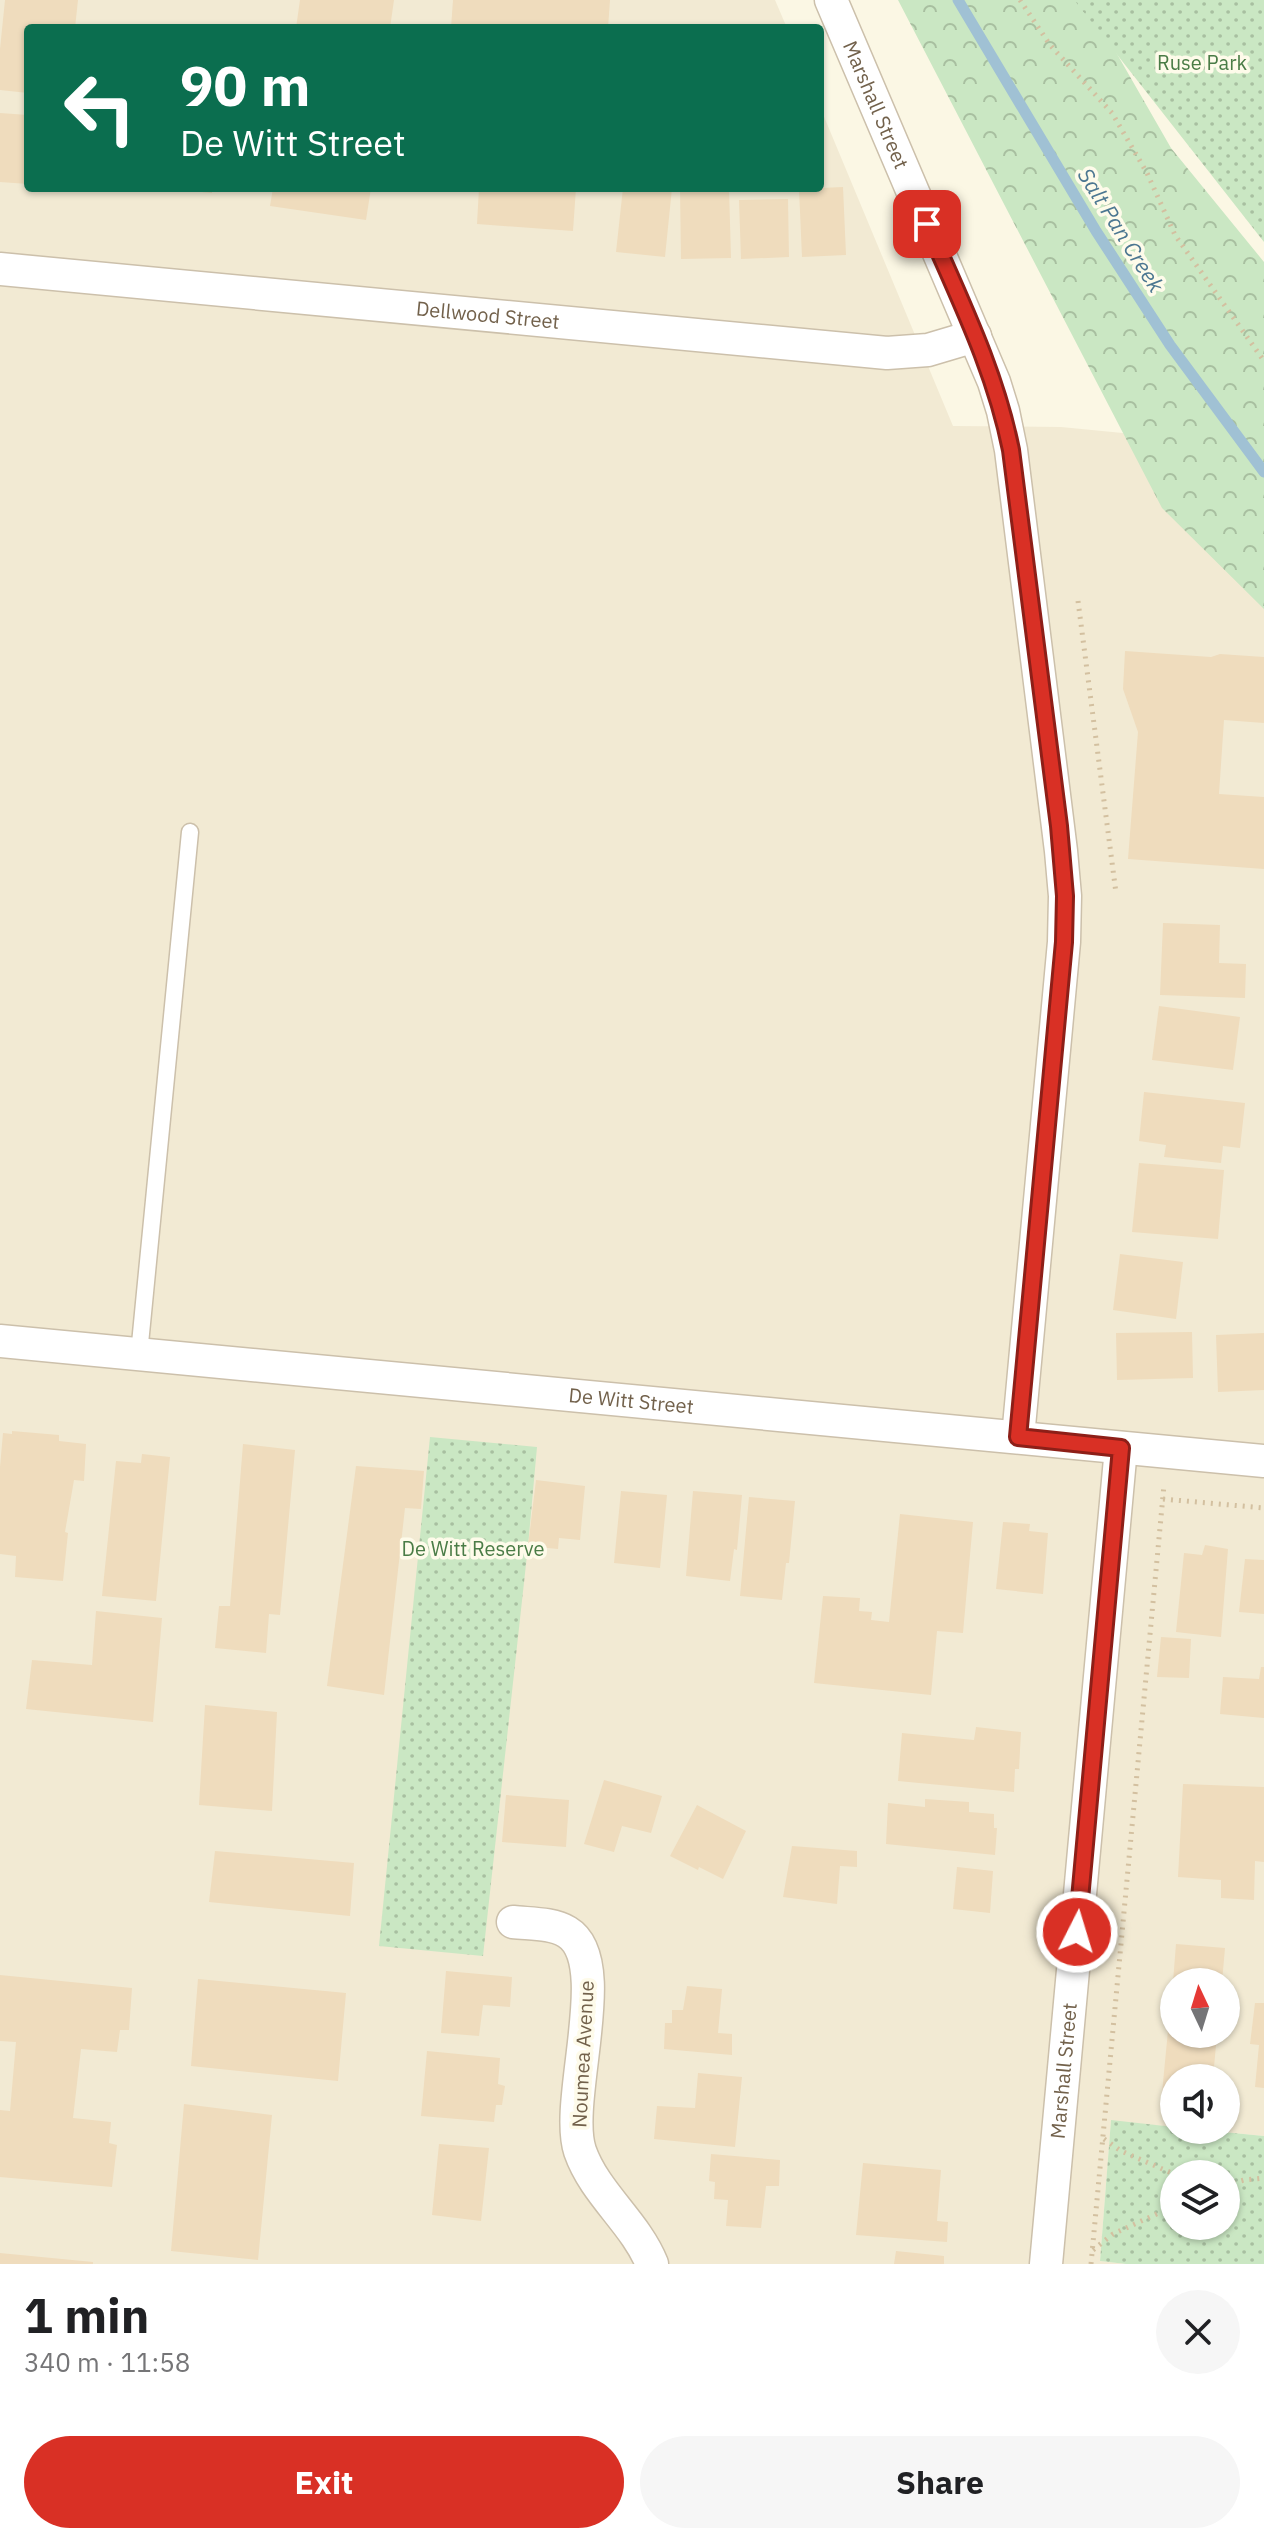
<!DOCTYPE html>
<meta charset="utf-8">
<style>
body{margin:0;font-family:"IBM Plex Sans",sans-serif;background:#f6f6f6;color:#202124;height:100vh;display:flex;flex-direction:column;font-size:30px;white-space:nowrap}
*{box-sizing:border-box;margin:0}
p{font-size:26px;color:#757577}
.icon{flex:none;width:44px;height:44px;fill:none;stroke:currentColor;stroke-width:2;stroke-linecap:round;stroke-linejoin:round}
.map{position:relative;height:2264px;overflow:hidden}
.sheet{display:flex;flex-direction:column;background:#fff;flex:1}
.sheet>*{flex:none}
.top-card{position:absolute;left:24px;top:24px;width:800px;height:168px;border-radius:8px;box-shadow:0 2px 6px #0004;background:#0b6e4f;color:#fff;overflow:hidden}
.needle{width:52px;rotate:356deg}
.tools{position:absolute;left:1160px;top:1968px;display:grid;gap:16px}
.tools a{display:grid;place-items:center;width:80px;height:80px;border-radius:50%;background:#fff;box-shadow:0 2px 6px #0004;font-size:40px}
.pin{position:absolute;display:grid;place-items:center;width:68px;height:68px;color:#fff;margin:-34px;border-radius:16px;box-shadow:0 4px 12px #0006}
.me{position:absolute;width:88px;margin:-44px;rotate:5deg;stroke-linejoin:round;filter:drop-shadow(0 0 6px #0008)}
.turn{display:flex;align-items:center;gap:28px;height:168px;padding:0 24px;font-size:36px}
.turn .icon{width:104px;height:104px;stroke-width:2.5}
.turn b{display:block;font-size:56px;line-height:68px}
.round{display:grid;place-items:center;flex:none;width:84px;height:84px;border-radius:42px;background:#f6f6f6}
.overview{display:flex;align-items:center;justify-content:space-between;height:136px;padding:0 24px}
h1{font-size:48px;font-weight:700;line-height:60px}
.cta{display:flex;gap:16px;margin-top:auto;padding:16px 24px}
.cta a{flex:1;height:92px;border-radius:48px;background:#d93025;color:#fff;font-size:32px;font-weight:700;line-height:92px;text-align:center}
.cta a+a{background:#f6f6f6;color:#202124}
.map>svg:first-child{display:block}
.residential{fill:#f2ead3;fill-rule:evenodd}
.forest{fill:url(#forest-crowns)}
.park{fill:url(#park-dots);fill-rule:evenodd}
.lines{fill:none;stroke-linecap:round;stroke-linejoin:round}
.stream{stroke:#a0c1d4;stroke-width:11}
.building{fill:#efdcbd}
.lane-casing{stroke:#ccc0ab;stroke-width:19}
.street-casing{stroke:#ccc0ab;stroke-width:35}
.path{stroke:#d3c0a0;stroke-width:5;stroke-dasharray:2 6;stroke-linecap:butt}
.lane{stroke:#fff;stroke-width:16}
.street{stroke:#fff;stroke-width:32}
.route-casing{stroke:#8d1f18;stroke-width:20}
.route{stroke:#d93025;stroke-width:14}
.labels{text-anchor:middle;stroke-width:7;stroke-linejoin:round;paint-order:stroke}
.park-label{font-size:20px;fill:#4a7c46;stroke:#fefbea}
.street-label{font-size:20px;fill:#72614b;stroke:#fefbea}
.water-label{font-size:22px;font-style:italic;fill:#4c7791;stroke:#fefbea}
</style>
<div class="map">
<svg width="1264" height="2264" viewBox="0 0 1264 2264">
<defs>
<pattern id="forest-crowns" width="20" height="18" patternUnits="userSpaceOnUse" patternTransform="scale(2)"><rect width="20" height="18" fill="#cae7c3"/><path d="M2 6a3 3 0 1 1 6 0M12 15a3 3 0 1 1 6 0" fill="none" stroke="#a8bfa0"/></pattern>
<pattern id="park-dots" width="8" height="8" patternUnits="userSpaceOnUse" patternTransform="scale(2)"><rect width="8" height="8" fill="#cae7c3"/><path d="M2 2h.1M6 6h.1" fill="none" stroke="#a8bfa0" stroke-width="1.8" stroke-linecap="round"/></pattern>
</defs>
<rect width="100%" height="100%" fill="#fbf7e4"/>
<path class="residential" d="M0,0H775L787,28H28V188H820V107L953,426L1061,427L1225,443L1264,499V2136L1203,2130H1226V2078H1174V2127L1111,2121L1100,2261L1126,2264H0ZM1174,1982H1226V2034H1174Z"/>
<polygon class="forest" points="898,0 1086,0 1171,148 1264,262 1264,609 1162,508"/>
<g class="park">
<polygon points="1074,0 1264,0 1264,242 1075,1"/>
<polygon points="430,1437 537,1447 528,1546 483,1956 379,1946"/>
<path d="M1111,2120L1174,2127V2130H1203L1264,2136V2264H1126L1100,2261ZM1174,2174H1226V2226H1174Z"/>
</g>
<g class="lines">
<polyline class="stream" points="958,0 1096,231 1170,345 1264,472"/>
</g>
<g class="building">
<polygon points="5,0 78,0 75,28 28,28 28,93 0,90 0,49"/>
<polygon points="300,0 394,0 390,28 296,28"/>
<polygon points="453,0 610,0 608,28 451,28"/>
<polygon points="0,113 28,115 28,184 0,182"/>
<polygon points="843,187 846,255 802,257 799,189"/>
<polygon points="178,188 212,188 212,193 178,190"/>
<polygon points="273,188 371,188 366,220 270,206"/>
<polygon points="479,188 576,188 573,231 477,224"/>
<polygon points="623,188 672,188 665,257 616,252"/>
<polygon points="680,188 729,188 731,258 681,259"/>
<polygon points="788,199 789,257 741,259 739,200"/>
<polygon points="1125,651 1211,657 1220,654 1264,657 1264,723 1224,720 1219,794 1264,797 1264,869 1128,859 1138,732 1123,689"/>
<polygon points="1163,923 1220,925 1219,963 1246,964 1245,998 1160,995"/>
<polygon points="1159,1006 1240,1017 1233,1070 1152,1060"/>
<polygon points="1144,1092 1245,1103 1240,1148 1223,1146 1221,1163 1164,1157 1166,1145 1139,1141"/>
<polygon points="1139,1163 1224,1170 1218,1239 1132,1232"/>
<polygon points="1120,1254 1183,1262 1176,1319 1113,1310"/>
<polygon points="1192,1332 1193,1378 1117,1380 1116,1333"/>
<polygon points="1264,1333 1264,1390 1218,1392 1216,1335"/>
<polygon points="12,1431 59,1435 59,1441 86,1444 84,1481 74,1480 65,1532 68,1533 63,1581 15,1577 16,1556 0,1554 0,1467 3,1433 12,1434"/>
<polygon points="243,1444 295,1450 280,1615 269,1614 266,1653 215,1648 219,1606 230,1606"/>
<polygon points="142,1454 170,1457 156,1601 102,1596 116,1461 141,1463"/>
<polygon points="356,1466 424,1471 421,1509 405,1508 384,1695 327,1686"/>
<polygon points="536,1480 585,1486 580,1540 559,1538 558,1549 528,1546"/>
<polygon points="621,1491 667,1495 660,1568 614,1563"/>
<polygon points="693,1491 742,1495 737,1550 734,1549 730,1581 686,1576"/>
<polygon points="749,1497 795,1501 789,1563 786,1563 782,1600 740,1596"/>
<polygon points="900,1514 973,1522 963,1633 937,1631 931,1695 814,1683 823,1596 860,1598 859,1611 872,1612 871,1620 889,1622"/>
<polygon points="1003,1522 1030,1524 1029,1531 1048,1533 1043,1594 996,1589"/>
<polygon points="1205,1545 1228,1549 1221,1637 1176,1632 1184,1553 1202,1555"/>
<polygon points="1245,1559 1264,1560 1264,1614 1239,1612"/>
<polygon points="96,1611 162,1618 153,1722 26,1709 32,1660 92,1665"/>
<polygon points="1161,1637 1191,1639 1189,1678 1157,1677"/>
<polygon points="1261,1667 1264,1667 1264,1718 1220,1714 1223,1677 1259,1679"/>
<polygon points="205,1705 277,1712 272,1811 199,1805"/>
<polygon points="976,1727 1021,1732 1019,1769 1015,1769 1014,1792 898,1781 902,1733 974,1740"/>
<polygon points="604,1780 662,1796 651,1833 622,1826 614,1852 584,1844"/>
<polygon points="1183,1784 1264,1787 1264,1862 1255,1861 1254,1900 1221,1898 1221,1880 1178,1877"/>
<polygon points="506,1795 569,1800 566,1847 502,1842"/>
<polygon points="925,1799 969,1802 969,1812 994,1814 994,1828 997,1828 995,1855 886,1844 888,1803 925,1807"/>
<polygon points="697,1805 746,1831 723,1879 699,1867 698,1870 670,1856"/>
<polygon points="792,1846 857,1851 857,1867 840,1866 837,1904 783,1897"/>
<polygon points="215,1851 354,1863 350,1916 209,1902"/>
<polygon points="957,1867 993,1871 990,1913 953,1909"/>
<polygon points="1176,1944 1225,1948 1222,1982 1173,1982"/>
<polygon points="446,1971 512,1977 510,2007 483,2005 479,2036 441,2033"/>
<polygon points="0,1975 132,1988 129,2030 120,2030 117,2052 81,2049 73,2118 111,2122 109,2143 117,2145 112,2187 0,2177 0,2110 10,2111 16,2042 0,2041"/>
<polygon points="198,1979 346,1993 338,2081 191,2066"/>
<polygon points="687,1986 722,1989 718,2033 732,2034 732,2055 664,2049 665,2023 672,2023 672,2010 683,2010"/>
<polygon points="1172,1989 1174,1989 1174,2034 1217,2034 1213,2078 1174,2078 1174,2094 1162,2093"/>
<polygon points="1255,2003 1264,2003 1264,2088 1255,2087 1259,2045 1250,2044"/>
<polygon points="427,2051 500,2058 498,2084 505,2086 502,2105 496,2105 494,2122 421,2116"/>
<polygon points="698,2073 742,2077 735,2147 654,2139 657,2106 695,2108"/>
<polygon points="184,2104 272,2115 258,2260 171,2251"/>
<polygon points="439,2144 489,2148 481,2221 432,2215"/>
<polygon points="711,2154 780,2160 779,2186 766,2186 761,2228 726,2226 728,2200 714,2199 715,2182 709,2181"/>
<polygon points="863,2163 941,2170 937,2221 948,2222 947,2242 856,2235"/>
<polygon points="896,2251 944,2256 944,2264 894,2264"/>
<polygon points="0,2253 93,2262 93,2264 0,2264"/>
</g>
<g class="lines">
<defs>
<polyline id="lane" points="139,1354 190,832"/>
<g id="street">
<path id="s1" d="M831,0L994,382L1003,411L1011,450L1061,851L1065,896L1064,942L1018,1437"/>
<path id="s2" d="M0,269L887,353L928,350L975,336"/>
<path id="s3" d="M0,1341L1264,1461"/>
<path d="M513,1922C531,1924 552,1923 567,1932C615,1961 563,2100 580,2151C595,2194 635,2222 652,2264"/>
<path id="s4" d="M1046,2264L1121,1448"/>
</g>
</defs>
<use href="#lane" class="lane-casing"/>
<use href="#street" class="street-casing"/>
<g class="path">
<polyline points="1020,0 1050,45 1112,113 1147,173 1175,235 1264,361"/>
<polyline points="1078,601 1116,893"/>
<polyline points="1163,1499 1264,1508"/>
<polyline points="1104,2139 1121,2151 1174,2174"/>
<polyline points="1226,2185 1244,2180 1264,2178"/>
<polyline points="1093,2250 1113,2234 1174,2206"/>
<polyline points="1091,2264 1164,1485"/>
</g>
<use href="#lane" class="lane"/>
<use href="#street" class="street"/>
</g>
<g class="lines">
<defs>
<path id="route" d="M927,224C959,298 995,370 1011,450L1059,826L1065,896L1064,942L1018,1437L1121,1448L1077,1932"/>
</defs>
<use href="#route" class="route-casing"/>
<use href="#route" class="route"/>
</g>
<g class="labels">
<g class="park-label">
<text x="1202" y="70">Ruse Park</text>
<text x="473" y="1556">De Witt Reserve</text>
</g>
<g class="street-label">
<text dy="7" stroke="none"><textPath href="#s1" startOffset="114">Marshall Street</textPath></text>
<text dy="7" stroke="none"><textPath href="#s2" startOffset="490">Dellwood Street</textPath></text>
<text dy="7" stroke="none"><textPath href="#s3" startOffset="634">De Witt Street</textPath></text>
<text transform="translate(583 2054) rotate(-87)" y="7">Noumea Avenue</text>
<text dy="7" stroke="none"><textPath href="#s4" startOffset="194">Marshall Street</textPath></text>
</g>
<g class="water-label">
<text transform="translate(1121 230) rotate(58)" y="8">Salt Pan Creek</text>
</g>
</g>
</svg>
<div class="tools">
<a><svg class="needle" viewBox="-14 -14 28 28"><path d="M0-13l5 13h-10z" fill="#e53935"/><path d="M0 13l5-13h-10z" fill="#757577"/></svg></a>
<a><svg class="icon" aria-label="sound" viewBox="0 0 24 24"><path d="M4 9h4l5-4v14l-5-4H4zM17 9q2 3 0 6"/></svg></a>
<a><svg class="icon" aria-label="layers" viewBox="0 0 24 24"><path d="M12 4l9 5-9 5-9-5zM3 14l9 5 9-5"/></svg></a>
</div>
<div class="pin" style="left:927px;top:224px;background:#d93025"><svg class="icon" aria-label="arrive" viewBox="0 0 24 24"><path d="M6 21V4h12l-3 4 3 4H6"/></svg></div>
<svg class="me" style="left:1077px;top:1932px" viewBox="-20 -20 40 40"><circle r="17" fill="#d93025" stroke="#fff" stroke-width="3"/><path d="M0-11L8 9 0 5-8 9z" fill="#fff"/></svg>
<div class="top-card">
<div class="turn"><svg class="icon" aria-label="left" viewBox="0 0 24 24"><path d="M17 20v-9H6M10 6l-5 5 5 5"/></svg><div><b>90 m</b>De Witt Street</div></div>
</div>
</div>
<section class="sheet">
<div class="overview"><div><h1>1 min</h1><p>340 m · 11:58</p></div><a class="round"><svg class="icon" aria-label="close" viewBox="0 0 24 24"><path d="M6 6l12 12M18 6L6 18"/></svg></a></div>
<div class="cta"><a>Exit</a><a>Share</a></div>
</section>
